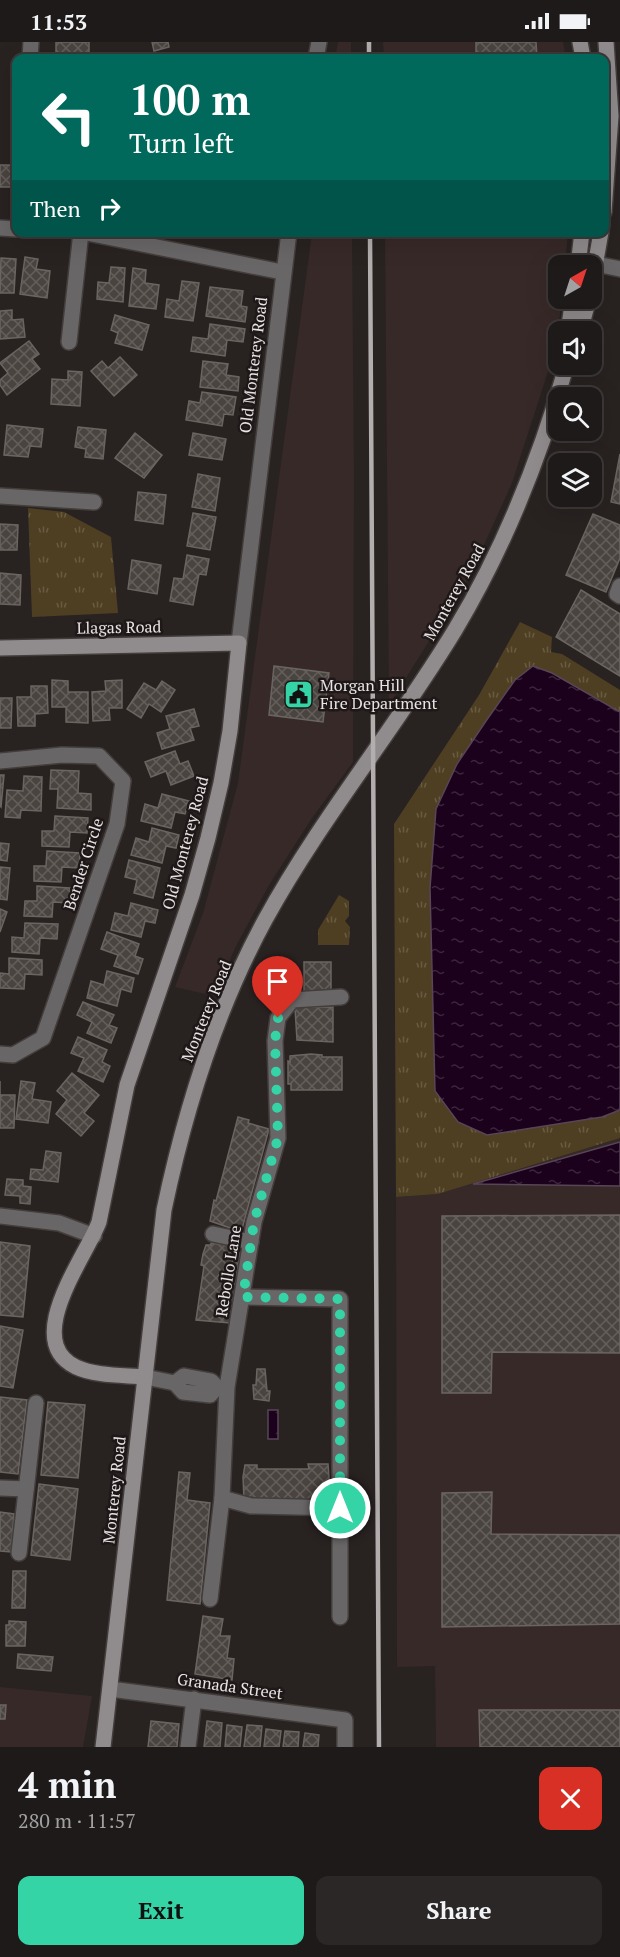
<!DOCTYPE html>
<meta charset="utf-8">
<style>
body{margin:0;font-family:"PT Serif",serif;background:#2b2726;color:#f1f3f6;height:100vh;display:flex;flex-direction:column;font-size:22px;white-space:nowrap}
*{box-sizing:border-box;margin:0}
p{font-size:20px;color:#a1a1a2}
.icon{flex:none;width:33px;height:33px;fill:none;stroke:currentColor;stroke-width:2;stroke-linecap:round;stroke-linejoin:round}
.map{position:relative;height:1705px;overflow:hidden}
.drawer{display:flex;flex-direction:column;background:#1e1a19;flex:1}
.drawer>*{flex:none}
.guide{position:absolute;left:12px;top:12px;width:597px;height:183px;border-radius:12px;box-shadow:0 6px 24px #0002,0 0 0 2px #3c3838;background:#00695c;color:#fff;overflow:hidden}
.needle{width:39px;rotate:39deg}
.buttons{position:absolute;left:548px;top:213px;display:grid;gap:12px}
.buttons a{display:grid;place-items:center;width:54px;height:54px;border-radius:12px;background:#1e1a19;box-shadow:0 6px 24px #0002,0 0 0 2px #3c3838;font-size:30px}
.pin{position:absolute;display:grid;place-items:center;width:51px;height:51px;color:#fff;margin:-62px -26px;border-radius:50% 50% 50% 0;rotate:-45deg;box-shadow:0 0 6px #0007}
.pin .icon{rotate:45deg}
.me{position:absolute;width:66px;margin:-33px;rotate:0deg;stroke-linejoin:round;filter:drop-shadow(0 0 4px #0008)}
.turn{display:flex;align-items:center;gap:21px;height:126px;padding:0 18px;font-size:27px}
.turn .icon{width:78px;height:78px;stroke-width:2.5}
.turn b{display:block;font-size:42px;line-height:51px}
.then{display:flex;align-items:center;height:57px;padding:0 18px;background:#0003;gap:12px;font-size:22px}
.round{display:grid;place-items:center;flex:none;width:63px;height:63px;border-radius:12px;background:#2b2726}
.overview{display:flex;align-items:center;justify-content:space-between;height:102px;padding:0 18px}
h1{font-size:36px;font-weight:800;line-height:45px}
.action{display:flex;gap:12px;margin-top:auto;padding:12px 18px}
.action a{flex:1;height:69px;border-radius:12px;background:#35d4a7;color:#111;font-size:24px;font-weight:800;line-height:69px;text-align:center}
.action a+a{background:#2b2726;color:#f1f3f6}
.status{display:flex;justify-content:space-between;align-items:center;height:42px;padding:0 30px;background:#1e1a19;direction:ltr}
.status svg{height:16px;fill:currentColor}
.map>svg:first-child{display:block}
.built{fill:#372928}
.grass{fill:url(#grass-tufts)}
.water{fill:url(#water-ripples);stroke:#584557;stroke-width:1.5}
.building{fill:url(#building-cross-hatch);stroke:#6b6561;stroke-width:1.5}
.lines{fill:none;stroke-linecap:round;stroke-linejoin:round}
.street-casing{stroke:#433d3c;stroke-width:18}
.secondary-casing{stroke:#433d3c;stroke-width:18}
.street{stroke:#696667;stroke-width:15}
.secondary{stroke:#908b8d;stroke-width:15}
.rail{stroke:#b2aead;stroke-width:4.5}
.route{stroke:#35d4a7;stroke-width:10;stroke-dasharray:0 18}
.labels{text-anchor:middle;stroke-width:5;stroke-linejoin:round;paint-order:stroke}
.street-label{font-size:16px;fill:#e8e4e3;stroke:#1f1818}
.poi-label{font-size:16px;fill:#e8e4e3;stroke:#1f1818;text-anchor:start}
</style>
<div class="status"><b>11:53</b><svg viewBox="0 0 49 12"><path d="M0 12V9h3v3zM5 12V6h3v6zM10 12V3h3v9zM15 12V0h3v12zM26 1h20v11H26zM47 4h2v5h-2z"/></svg></div>
<div class="map">
<svg width="620" height="1705" viewBox="0 0 620 1705">
<defs>
<pattern id="grass-tufts" width="24" height="20" patternUnits="userSpaceOnUse" patternTransform="scale(1.5)"><rect width="24" height="20" fill="#4e3f22"/><path d="M3 7l-1-3M5 7V3M7 7l1-3M15 17l-1-3M17 17v-4M19 17l1-3" fill="none" stroke="#685b42"/></pattern>
<pattern id="water-ripples" width="26" height="14" patternUnits="userSpaceOnUse" patternTransform="scale(1.5)"><rect width="26" height="14" fill="#1b011b"/><path d="M2 4q2-2 4 0t4 0M15 11q2-2 4 0t4 0" fill="none" stroke="#3c263c"/></pattern>
<pattern id="building-cross-hatch" width="8" height="8" patternUnits="userSpaceOnUse" patternTransform="scale(1.5)"><rect width="8" height="8" fill="#4a4440"/><path d="M0 0l8 8M0 8l8-8" fill="none" stroke="#645f5b"/></pattern>
</defs>
<rect width="100%" height="100%" fill="#282221"/>
<g class="built">
<polygon points="338,0 351,0 351,16 335,16"/>
<polygon points="383,0 563,0 566,16 384,16"/>
<polygon points="312,191 352,191 354,435 353,720 312,776 269,843 236,904 214,954 175,945 203,871 238,741"/>
<polygon points="385,191 568,191 565,223 558,224 558,256 562,257 555,308 512,441 470,534 389,663"/>
<polygon points="620,1096 620,1705 436,1705 435,1624 397,1625 396,1155 438,1152"/>
<polygon points="0,1645 92,1654 83,1705 0,1705"/>
</g>
<g class="grass">
<polygon points="28,466 64,470 111,495 118,571 32,575"/>
<polygon points="520,580 552,595 551,610 562,612 620,648 620,1096 438,1152 396,1155 394,782 479,653"/>
<polygon points="339,853 349,859 349,874 345,879 350,885 349,903 318,903 318,888"/>
</g>
<g class="water">
<polygon points="533,624 552,631 620,670 620,1068 602,1075 487,1093 458,1080 435,1049 430,846 436,767 457,722 486,679 515,638"/>
<polygon points="620,1100 620,1144 473,1142"/>
<rect x="268" y="1368" width="10" height="29"/>
</g>
<g class="building">
<polygon points="56,0 89,0 89,16 56,14"/>
<polygon points="152,0 168,0 169,5 154,9"/>
<polygon points="476,0 536,0 537,16 476,16"/>
<polygon points="0,123 16,123 16,158 11,157 12,145 0,145"/>
<polygon points="220,190 250,190 250,196 220,194"/>
<polygon points="25,215 38,217 36,227 50,229 47,256 20,252"/>
<polygon points="1,216 16,217 14,251 0,251"/>
<polygon points="111,225 125,226 123,260 97,257 98,240 109,241"/>
<polygon points="133,226 146,228 145,241 159,243 156,267 129,264"/>
<polygon points="182,239 199,241 193,279 165,275 167,257 179,259"/>
<polygon points="210,245 243,249 241,264 247,265 245,280 206,274"/>
<polygon points="12,268 12,278 23,277 25,295 0,297 0,269"/>
<polygon points="115,273 149,283 142,308 115,301 118,291 111,288"/>
<polygon points="210,282 245,287 243,300 227,298 225,314 191,309 193,295 208,297"/>
<polygon points="29,299 39,312 32,317 40,327 7,353 0,343 0,338 8,331 0,321"/>
<polygon points="120,315 137,333 114,354 91,329 102,319 108,326"/>
<polygon points="203,319 228,322 226,333 239,335 238,349 200,345"/>
<polygon points="68,329 82,330 80,364 51,362 52,337 68,338"/>
<polygon points="202,350 236,355 233,373 224,372 222,384 186,378 189,359 200,361"/>
<polygon points="7,383 43,387 41,405 30,404 28,415 4,413"/>
<polygon points="78,385 106,388 103,417 85,415 86,407 75,405"/>
<polygon points="135,391 162,413 144,436 115,416"/>
<polygon points="193,391 226,397 222,418 189,413"/>
<polygon points="620,412 620,462 611,460"/>
<polygon points="198,432 220,436 215,469 192,465"/>
<polygon points="138,450 166,453 163,482 135,478"/>
<polygon points="193,471 216,475 210,508 187,504"/>
<polygon points="593,472 620,483 620,516 606,550 566,533"/>
<polygon points="0,482 18,483 17,508 0,508"/>
<polygon points="187,513 209,517 206,533 199,532 193,563 170,559 174,536 183,537"/>
<polygon points="132,518 161,523 157,552 128,547"/>
<polygon points="0,531 21,533 20,563 0,562"/>
<polygon points="581,548 620,572 620,634 556,595"/>
<polygon points="274,624 329,631 323,680 269,673"/>
<polygon points="52,638 68,639 68,650 88,650 88,681 66,680 66,665 52,665"/>
<polygon points="122,638 122,666 109,666 110,678 93,679 92,650 106,649 105,639"/>
<polygon points="162,639 175,648 161,670 149,662 141,676 127,667 144,641 156,648"/>
<polygon points="31,644 47,644 48,671 35,672 35,684 18,684 17,655 31,655"/>
<polygon points="0,656 12,656 11,686 0,686"/>
<polygon points="194,667 199,684 190,686 194,698 162,707 157,691 170,687 166,674"/>
<polygon points="175,709 180,722 188,719 194,734 171,743 166,729 151,735 145,720"/>
<polygon points="51,728 79,729 78,751 91,752 91,768 57,766 58,747 50,747"/>
<polygon points="0,733 4,733 1,765 0,764"/>
<polygon points="24,734 42,735 41,769 21,768 20,776 5,775 7,748 23,749"/>
<polygon points="162,752 189,759 185,772 175,770 171,786 141,779 145,762 158,766"/>
<polygon points="55,774 88,776 87,791 70,790 69,805 42,804 42,789 54,789"/>
<polygon points="152,786 179,793 176,806 166,804 162,821 131,813 136,796 149,800"/>
<polygon points="0,801 9,802 7,819 0,818"/>
<polygon points="47,809 80,811 79,826 62,825 61,840 34,839 34,824 46,824"/>
<polygon points="129,818 160,826 153,856 134,851 137,838 125,835"/>
<polygon points="0,825 10,826 7,858 0,857"/>
<polygon points="37,844 70,846 70,861 53,860 52,875 24,874 25,859 37,859"/>
<polygon points="131,861 158,868 155,881 145,879 141,895 111,888 115,871 128,874"/>
<polygon points="0,867 7,870 0,890"/>
<polygon points="25,881 58,882 57,897 40,896 39,912 12,910 12,895 24,896"/>
<polygon points="107,890 139,902 135,914 143,917 138,932 114,924 118,913 101,907"/>
<polygon points="9,916 42,918 42,933 25,932 24,947 0,946 0,931 9,932"/>
<rect x="304" y="920" width="27" height="29"/>
<polygon points="107,929 134,936 131,950 121,947 117,964 87,956 91,939 104,943"/>
<polygon points="83,960 114,973 109,983 117,986 111,1001 87,991 92,980 77,973"/>
<polygon points="299,965 333,965 333,1000 297,998 295,966"/>
<polygon points="78,995 107,1008 102,1020 110,1024 103,1040 78,1029 84,1016 71,1011"/>
<polygon points="311,1012 322,1013 322,1015 342,1015 342,1048 291,1048 291,1042 288,1042 288,1019 290,1020 290,1014"/>
<polygon points="72,1031 99,1053 84,1071 94,1079 81,1094 56,1072 67,1058 57,1049"/>
<polygon points="0,1039 0,1053 15,1053 14,1086 0,1086"/>
<polygon points="21,1039 35,1041 32,1057 51,1060 48,1081 16,1077"/>
<polygon points="238,1075 249,1078 248,1081 269,1087 242,1187 237,1186 236,1188 210,1179 214,1158 216,1159"/>
<polygon points="46,1109 61,1111 58,1140 30,1137 31,1127 43,1128"/>
<polygon points="7,1137 23,1138 23,1144 31,1145 30,1162 20,1161 20,1154 5,1153"/>
<polygon points="620,1173 620,1311 492,1310 491,1351 442,1351 442,1174"/>
<polygon points="0,1200 30,1204 23,1275 0,1273"/>
<polygon points="211,1201 233,1204 233,1206 238,1207 238,1210 240,1211 230,1281 196,1278 204,1224 201,1223 203,1212 206,1203 211,1203"/>
<polygon points="0,1284 23,1288 13,1346 0,1344"/>
<polygon points="257,1327 265,1327 267,1349 270,1349 269,1359 254,1357 253,1343 256,1343"/>
<polygon points="0,1355 27,1358 18,1432 0,1430"/>
<polygon points="48,1360 85,1363 78,1436 41,1433"/>
<polygon points="308,1422 328,1422 330,1450 328,1450 328,1455 313,1455 313,1458 244,1458 243,1435 245,1423 257,1423 257,1427 309,1427"/>
<polygon points="179,1430 190,1431 187,1458 210,1461 200,1562 167,1558"/>
<polygon points="39,1442 78,1447 70,1518 31,1513"/>
<polygon points="492,1450 491,1492 620,1493 620,1582 442,1585 442,1451"/>
<polygon points="0,1470 14,1472 11,1510 0,1509"/>
<polygon points="13,1529 26,1529 25,1566 12,1566"/>
<polygon points="203,1574 223,1577 220,1594 230,1594 227,1616 234,1617 232,1638 195,1632"/>
<polygon points="9,1579 26,1580 25,1604 6,1604 6,1583 9,1583"/>
<polygon points="18,1612 53,1615 51,1629 17,1626"/>
<polygon points="0,1663 6,1663 5,1677 0,1677"/>
<polygon points="479,1668 620,1668 620,1705 480,1705"/>
<polygon points="151,1679 179,1682 177,1705 148,1705"/>
<polygon points="207,1679 222,1681 220,1705 204,1705"/>
<polygon points="227,1683 242,1685 240,1705 225,1705"/>
<polygon points="247,1683 262,1684 260,1705 244,1705"/>
<polygon points="266,1687 281,1689 279,1705 264,1705"/>
<polygon points="285,1689 299,1690 298,1705 283,1705"/>
<polygon points="305,1691 319,1693 318,1705 303,1705"/>
</g>
<g class="lines">
<defs>
<g id="street">
<polyline points="30,16 31,0"/>
<polyline points="316,16 319,0"/>
<polyline points="0,186 16,187"/>
<polyline points="82,190 282,230"/>
<polyline points="596,222 620,227"/>
<polyline points="69,300 81,190"/>
<polyline points="0,454 94,460"/>
<polyline points="620,544 617,552 620,554"/>
<polyline points="239,601 289,190"/>
<polyline points="0,719 62,713 99,714 123,739 117,782 43,996 13,1013 0,1012"/>
<polyline points="0,1174 59,1181 94,1194"/>
<polyline points="213,1192 251,1200"/>
<polyline points="243,1255 340,1257 340,1466"/>
<polyline points="145,1335 175,1341 183,1350 210,1353 217,1345 211,1339 184,1334 175,1341"/>
<polyline points="0,1446 26,1447"/>
<polyline points="222,1456 251,1464 340,1466 340,1575"/>
<polyline points="19,1511 36,1361"/>
<polyline points="210,1557 222,1456 227,1345 254,1180 278,1096 275,999 278,976 292,958 341,955"/>
<polyline points="110,1647 345,1678 345,1705"/>
<polyline points="188,1705 194,1657"/>
</g>
<g id="secondary">
<polyline points="580,0 583,16"/>
<polyline points="604,170 611,74 606,0"/>
<polyline points="578,224 582,190"/>
<polyline points="591,247 601,190"/>
<polyline points="568,290 573,256"/>
<polyline points="580,290 589,256"/>
<path d="M0,606L239,601L230,689L221,741L208,796L192,853L127,1043L99,1180C86,1215 21,1298 76,1325C95,1334 123,1333 145,1335"/>
<path d="M103,1705L164,1168C185,1068 216,968 265,878C321,776 395,687 455,588C505,505 540,416 567,322"/>
</g>
</defs>
<use href="#street" class="street-casing"/>
<use href="#secondary" class="secondary-casing"/>
<use href="#street" class="street"/>
<use href="#secondary" class="secondary"/>
<g class="rail">
<polyline points="369,0 369,16"/>
<polyline points="370,190 379,1705"/>
</g>
</g>
<g class="lines">
<polyline class="route" points="278,976 275,999 278,1096 254,1180 243,1255 340,1257 340,1466"/>
</g>
<defs>
<symbol id="civic-square" viewBox="-11 -11 22 22"><rect x="-9" y="-9" width="18" height="18" rx="4" fill="#35d4a7" stroke="#1f1818"/><path d="M-.6-6.5H3V-4.5H.6V-3L4-1V1h2V6H-6V1h2V-1L-.6-3ZM-1.2 2.5V6h2.4V2.5Z" fill="#111"/></symbol>
</defs>
<g fill-rule="evenodd">
<use href="#civic-square" x="282" y="636" width="33" height="33"/>
</g>
<g class="labels">
<g class="street-label">
<text transform="translate(253 323) rotate(-83)" y="6">Old Monterey Road</text>
<text transform="translate(454 550) rotate(-61)" y="6">Monterey Road</text>
<text transform="translate(119 585) rotate(-1)" y="6">Llagas Road</text>
<text transform="translate(185 801) rotate(-75)" y="6">Old Monterey Road</text>
<text transform="translate(83 822) rotate(-72)" y="6">Bender Circle</text>
<text transform="translate(206 969) rotate(-68)" y="6">Monterey Road</text>
<text transform="translate(228 1229) rotate(-81)" y="6">Rebollo Lane</text>
<text transform="translate(114 1448) rotate(-84)" y="6">Monterey Road</text>
<text transform="translate(230 1644) rotate(8)" y="6">Granada Street</text>
</g>
<g class="poi-label">
<text x="320" y="649">Morgan Hill<tspan x="320" dy="18">Fire Department</tspan></text>
</g>
</g>
</svg>
<div class="buttons">
<a><svg class="needle" viewBox="-14 -14 28 28"><path d="M0-13l5 13h-10z" fill="#e53935"/><path d="M0 13l5-13h-10z" fill="#a1a1a2"/></svg></a>
<a><svg class="icon" aria-label="sound" viewBox="0 0 24 24"><path d="M4 9h4l5-4v14l-5-4H4zM17 9q2 3 0 6"/></svg></a>
<a><svg class="icon" aria-label="search" viewBox="0 0 24 24"><circle cx="10" cy="10" r="6"/><path d="M15 15l6 6"/></svg></a>
<a><svg class="icon" aria-label="layers" viewBox="0 0 24 24"><path d="M12 4l9 5-9 5-9-5zM3 14l9 5 9-5"/></svg></a>
</div>
<div class="pin" style="left:278px;top:976px;background:#d93025"><svg class="icon" aria-label="arrive" viewBox="0 0 24 24"><path d="M6 21V4h12l-3 4 3 4H6"/></svg></div>
<svg class="me" style="left:340px;top:1466px" viewBox="-20 -20 40 40"><circle r="17" fill="#35d4a7" stroke="#fff" stroke-width="3"/><path d="M0-11L8 9 0 5-8 9z" fill="#fff"/></svg>
<div class="guide">
<div class="turn"><svg class="icon" aria-label="left" viewBox="0 0 24 24"><path d="M17 20v-9H6M10 6l-5 5 5 5"/></svg><div><b>100 m</b>Turn left</div></div>
<div class="then">Then<svg class="icon" aria-label="right" viewBox="0 0 24 24"><path d="M7 20v-9h11M14 6l5 5-5 5"/></svg></div>
</div>
</div>
<section class="drawer">
<div class="overview"><div><h1>4 min</h1><p>280 m · 11:57</p></div><a class="round" style="background:#d93025;color:#fff"><svg class="icon" aria-label="close" viewBox="0 0 24 24"><path d="M6 6l12 12M18 6L6 18"/></svg></a></div>
<div class="action"><a>Exit</a><a>Share</a></div>
</section>
